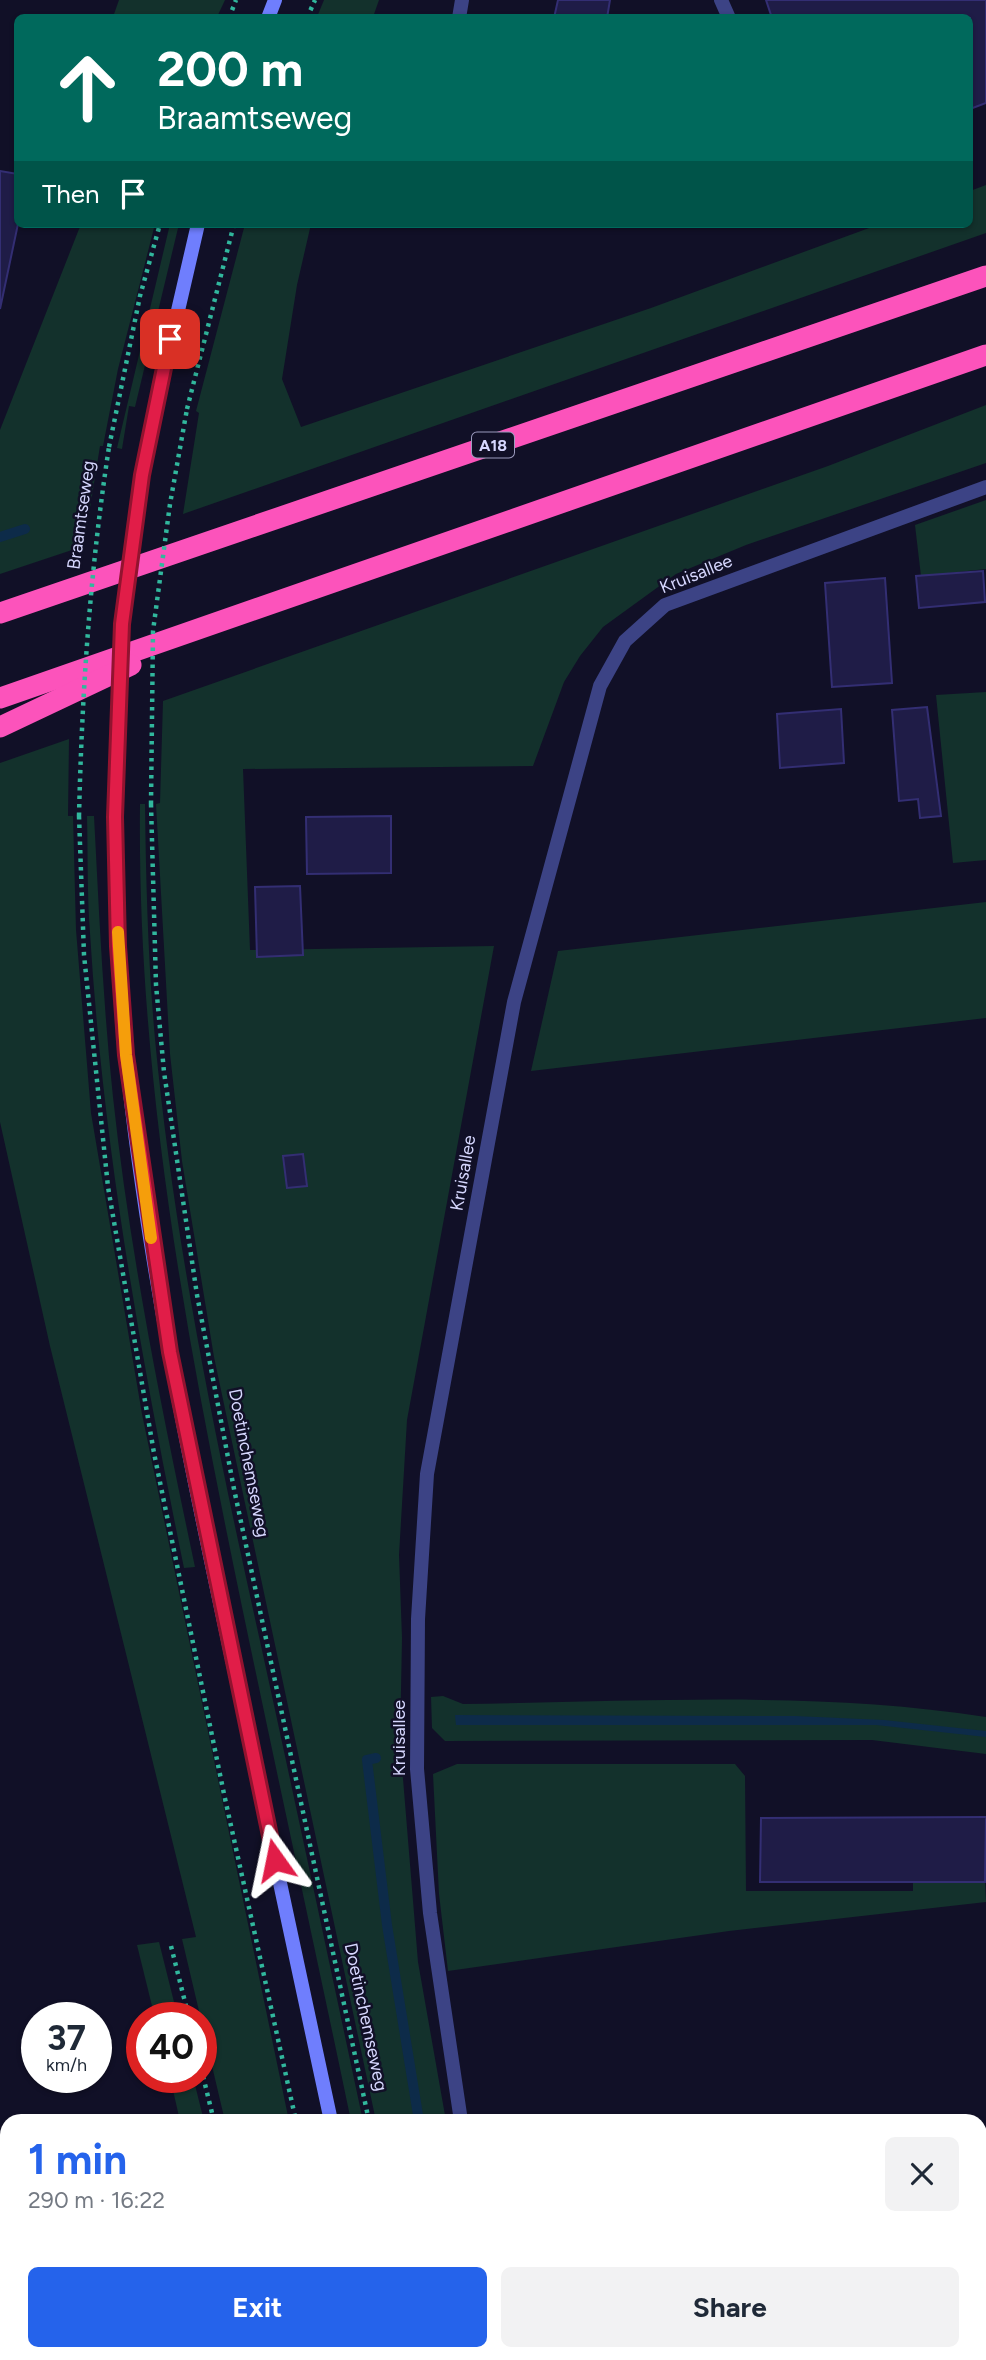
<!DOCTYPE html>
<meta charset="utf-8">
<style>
body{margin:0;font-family:Figtree,sans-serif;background:#f2f2f3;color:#1f2937;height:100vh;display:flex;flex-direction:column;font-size:26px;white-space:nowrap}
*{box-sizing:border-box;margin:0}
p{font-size:23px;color:#747a83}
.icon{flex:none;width:38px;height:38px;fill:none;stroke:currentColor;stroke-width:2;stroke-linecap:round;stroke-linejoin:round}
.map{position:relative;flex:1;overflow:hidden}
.panel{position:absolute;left:0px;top:2114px;width:987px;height:247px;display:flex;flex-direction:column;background:#fff;border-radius:21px 21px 0 0;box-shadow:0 2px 5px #0004}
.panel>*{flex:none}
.top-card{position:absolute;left:14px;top:14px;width:959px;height:214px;border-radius:10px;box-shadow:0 2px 5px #0004;background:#00695c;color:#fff;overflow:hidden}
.speed{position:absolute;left:21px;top:2002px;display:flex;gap:14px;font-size:35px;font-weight:700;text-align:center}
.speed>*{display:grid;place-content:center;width:91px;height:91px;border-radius:50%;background:#fff;box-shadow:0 2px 5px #0004;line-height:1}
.speed small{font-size:18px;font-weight:400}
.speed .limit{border:10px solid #d22;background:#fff;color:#111}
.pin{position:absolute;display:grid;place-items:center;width:60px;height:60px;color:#fff;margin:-30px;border-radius:14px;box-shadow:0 4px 10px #0006}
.me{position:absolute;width:77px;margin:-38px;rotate:348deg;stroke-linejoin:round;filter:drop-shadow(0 0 5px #0008)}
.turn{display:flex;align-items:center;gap:24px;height:147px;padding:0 28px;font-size:32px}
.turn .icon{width:91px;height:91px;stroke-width:2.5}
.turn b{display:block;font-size:49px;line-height:60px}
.then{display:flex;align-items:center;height:66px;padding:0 28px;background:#0003;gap:14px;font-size:26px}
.round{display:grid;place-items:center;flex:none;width:74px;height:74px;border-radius:10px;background:#f2f2f3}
.overview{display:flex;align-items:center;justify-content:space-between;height:119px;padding:0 28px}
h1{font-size:42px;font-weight:700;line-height:52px;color:#2563eb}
.primary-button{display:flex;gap:14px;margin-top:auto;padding:14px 28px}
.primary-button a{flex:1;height:80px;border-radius:10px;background:#2563eb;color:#fff;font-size:28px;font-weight:700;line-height:80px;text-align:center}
.primary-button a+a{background:#f2f2f3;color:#1f2937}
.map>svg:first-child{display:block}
.green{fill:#13312c}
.water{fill:#0d2b49}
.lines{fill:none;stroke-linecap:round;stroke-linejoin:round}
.stream{stroke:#0d2b49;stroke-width:10}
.building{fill:#1f1c47;stroke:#332e73;stroke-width:2}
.path{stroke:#31b79d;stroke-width:4.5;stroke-dasharray:3.5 5;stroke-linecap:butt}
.lane{stroke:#3c4385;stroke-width:14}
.street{stroke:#3c4385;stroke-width:14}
.secondary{stroke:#6f7efd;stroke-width:14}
.highway{stroke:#fc53bb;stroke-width:21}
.path-bridge{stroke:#31b79d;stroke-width:4.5;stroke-dasharray:3.5 5;stroke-linecap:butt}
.secondary-bridge{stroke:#6f7efd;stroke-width:14}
.route-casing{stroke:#92132f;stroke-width:18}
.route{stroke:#e11d48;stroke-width:12}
.slow{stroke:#f59e0b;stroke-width:12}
.labels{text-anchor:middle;stroke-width:5;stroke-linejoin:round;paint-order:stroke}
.shield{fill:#111027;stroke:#9b9bbe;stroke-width:2}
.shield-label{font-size:16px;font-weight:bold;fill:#d6d7fe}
.street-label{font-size:18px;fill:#d6d7fe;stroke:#111027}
</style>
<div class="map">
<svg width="986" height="2360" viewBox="0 0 986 2360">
<rect width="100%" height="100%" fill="#111027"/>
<g class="green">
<polygon points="119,0 225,0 217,17 113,17"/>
<polygon points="324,0 379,0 373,17 317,17"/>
<polygon points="986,185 986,233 183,514 199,413 196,411 245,224 311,224 297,285 282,379 301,427 651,308 880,224 970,224 970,191"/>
<polygon points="81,224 155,224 118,369 103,446 100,446 84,546 0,574 0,430"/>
<polygon points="170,224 179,224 135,407 129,406 122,449 117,448"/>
<polygon points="986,405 986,463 746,545 676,574 603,627 580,656 564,682 533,766 243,769 250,950 494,946 407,1420 399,1555 402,1638 400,1742 418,1962 446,2121 376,2121 214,1357 182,1161 170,1054 156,804 160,803 163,701 828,466"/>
<polygon points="986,500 986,569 921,576 915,525"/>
<polygon points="986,692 986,860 953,863 936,695"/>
<polygon points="69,739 68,816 73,816 76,930 91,1113 142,1414 289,2121 225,2121 182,1939 196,1937 50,1346 0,1122 0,763"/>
<path d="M140,804H145C146,882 148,961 155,1039C174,1241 216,1443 260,1641C295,1801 329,1961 363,2121H351C315,1948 277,1775 241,1602C186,1336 137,1077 140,804Z"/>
<path d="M87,816H94C99,910 103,1004 113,1097C130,1255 162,1411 195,1567L184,1568C141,1358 103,1147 90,933C87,894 88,855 87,816Z"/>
<polygon points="986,902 986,1018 531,1071 558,951"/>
<path d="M443,1696L463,1704C637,1702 814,1690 986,1717V1754L872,1740L445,1741L432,1728L431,1697Z"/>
<polygon points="457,1764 735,1764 745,1776 746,1891 913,1891 913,1882 985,1882 986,1902 729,1931 448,1971 439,1894 433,1774"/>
<polygon points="159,1942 178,2018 155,2018 137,1945"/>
<polygon points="170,2077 193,2077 204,2121 180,2121"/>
<polygon points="425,2354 509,2354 511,2360 426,2360"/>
</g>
<polygon class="water" points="455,1715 795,1716 884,1720 986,1731 986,1737 876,1725 456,1725"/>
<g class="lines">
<g class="stream">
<polyline points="0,537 25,529"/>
<polyline points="376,1758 367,1760 387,1925 419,2121"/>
<polyline points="463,2354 464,2360"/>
</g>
</g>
<g class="building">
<polygon points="558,0 610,0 607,18 554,18"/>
<polygon points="766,0 986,0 986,103 970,109 970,18 772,18"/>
<polygon points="0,171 18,174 18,224 0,309"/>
<polygon points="983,571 985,602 919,608 916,576"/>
<polygon points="885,578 892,683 832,687 825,583"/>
<polygon points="927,707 941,816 920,818 918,799 899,801 892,710"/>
<polygon points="841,709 844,763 780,768 777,714"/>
<polygon points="391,816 391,873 307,874 306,817"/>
<polygon points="300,886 303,955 257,957 255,887"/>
<polygon points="303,1154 307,1186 287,1188 283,1156"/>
<polygon points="986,1817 985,1882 760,1882 761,1818"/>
</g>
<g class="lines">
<g class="path">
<polyline points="229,18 236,0"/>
<polyline points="307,18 315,0"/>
<polyline points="187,409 234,224"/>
<polyline points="109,447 140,296 160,224"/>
<polyline points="151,804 156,985 164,1072 197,1295 234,1489 369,2121"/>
<polyline points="79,816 84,955 108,1187 154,1453 224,1794 296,2121"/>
<polyline points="171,1946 189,2018"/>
<polyline points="201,2068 214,2121"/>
<polyline points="272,2354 274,2360"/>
<polyline points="346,2354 348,2360"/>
<polyline points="418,2354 420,2360"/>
</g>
<g class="lane">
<polyline points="721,0 729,18"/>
<polyline points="459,18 462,0"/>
</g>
<g class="street">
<polyline points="461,2121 430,1913 417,1769 418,1619 427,1474 514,1002 600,686 625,641 665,605 986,487"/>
<polyline points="522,2354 523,2360"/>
</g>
<g class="secondary">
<polyline points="268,18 275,0"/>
<polyline points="155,410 198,224"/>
<path d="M115,816C116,896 118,976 126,1056C147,1259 189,1459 232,1659C265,1813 298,1967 331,2121"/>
<polyline points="380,2354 382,2360"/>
</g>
<g class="highway">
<polyline points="0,613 986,276"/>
<polyline points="0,698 986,355"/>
<polyline points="0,727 131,665"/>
</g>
<g class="path-bridge">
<polyline points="151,804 153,631 170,504 187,409"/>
<path d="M79,816C82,692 90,570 109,447"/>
</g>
<polyline class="secondary-bridge" points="115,816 123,624 142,475 155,410"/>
</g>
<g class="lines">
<defs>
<polyline id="route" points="170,339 142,475 122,624 115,817 118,946 126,1055 170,1352 275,1860"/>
</defs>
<use href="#route" class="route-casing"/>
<use href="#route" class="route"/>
<polyline class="slow" points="118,932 126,1055 151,1238"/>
</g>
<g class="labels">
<rect class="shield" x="472" y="432.5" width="42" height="25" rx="5"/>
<g class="shield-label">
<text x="493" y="451">A18</text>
</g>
<g class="street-label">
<text transform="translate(81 515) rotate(-82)" y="6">Braamtseweg</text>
<text transform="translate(696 574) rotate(-22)" y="6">Kruisallee</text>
<text transform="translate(463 1173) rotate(-80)" y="6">Kruisallee</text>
<text transform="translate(249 1463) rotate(79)" y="6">Doetinchemseweg</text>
<text transform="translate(399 1738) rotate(-90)" y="6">Kruisallee</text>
<text transform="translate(366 2017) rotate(78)" y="6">Doetinchemseweg</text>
</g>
</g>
</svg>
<div class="speed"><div>37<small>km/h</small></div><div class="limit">40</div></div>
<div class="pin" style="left:170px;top:339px;background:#d93025"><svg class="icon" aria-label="arrive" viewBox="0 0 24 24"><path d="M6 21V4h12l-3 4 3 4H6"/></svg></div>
<svg class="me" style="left:275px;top:1860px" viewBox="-20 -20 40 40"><path d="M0-17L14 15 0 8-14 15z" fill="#e11d48" stroke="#fff" stroke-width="4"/></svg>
<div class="top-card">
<div class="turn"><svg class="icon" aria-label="ahead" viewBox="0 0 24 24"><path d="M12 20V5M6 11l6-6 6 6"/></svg><div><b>200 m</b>Braamtseweg</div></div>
<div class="then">Then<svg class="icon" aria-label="arrive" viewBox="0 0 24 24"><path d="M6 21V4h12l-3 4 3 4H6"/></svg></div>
</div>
<section class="panel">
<div class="overview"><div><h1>1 min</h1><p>290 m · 16:22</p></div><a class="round"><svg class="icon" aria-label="close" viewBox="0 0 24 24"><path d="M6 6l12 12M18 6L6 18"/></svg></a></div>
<div class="primary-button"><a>Exit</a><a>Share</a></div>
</section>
</div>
